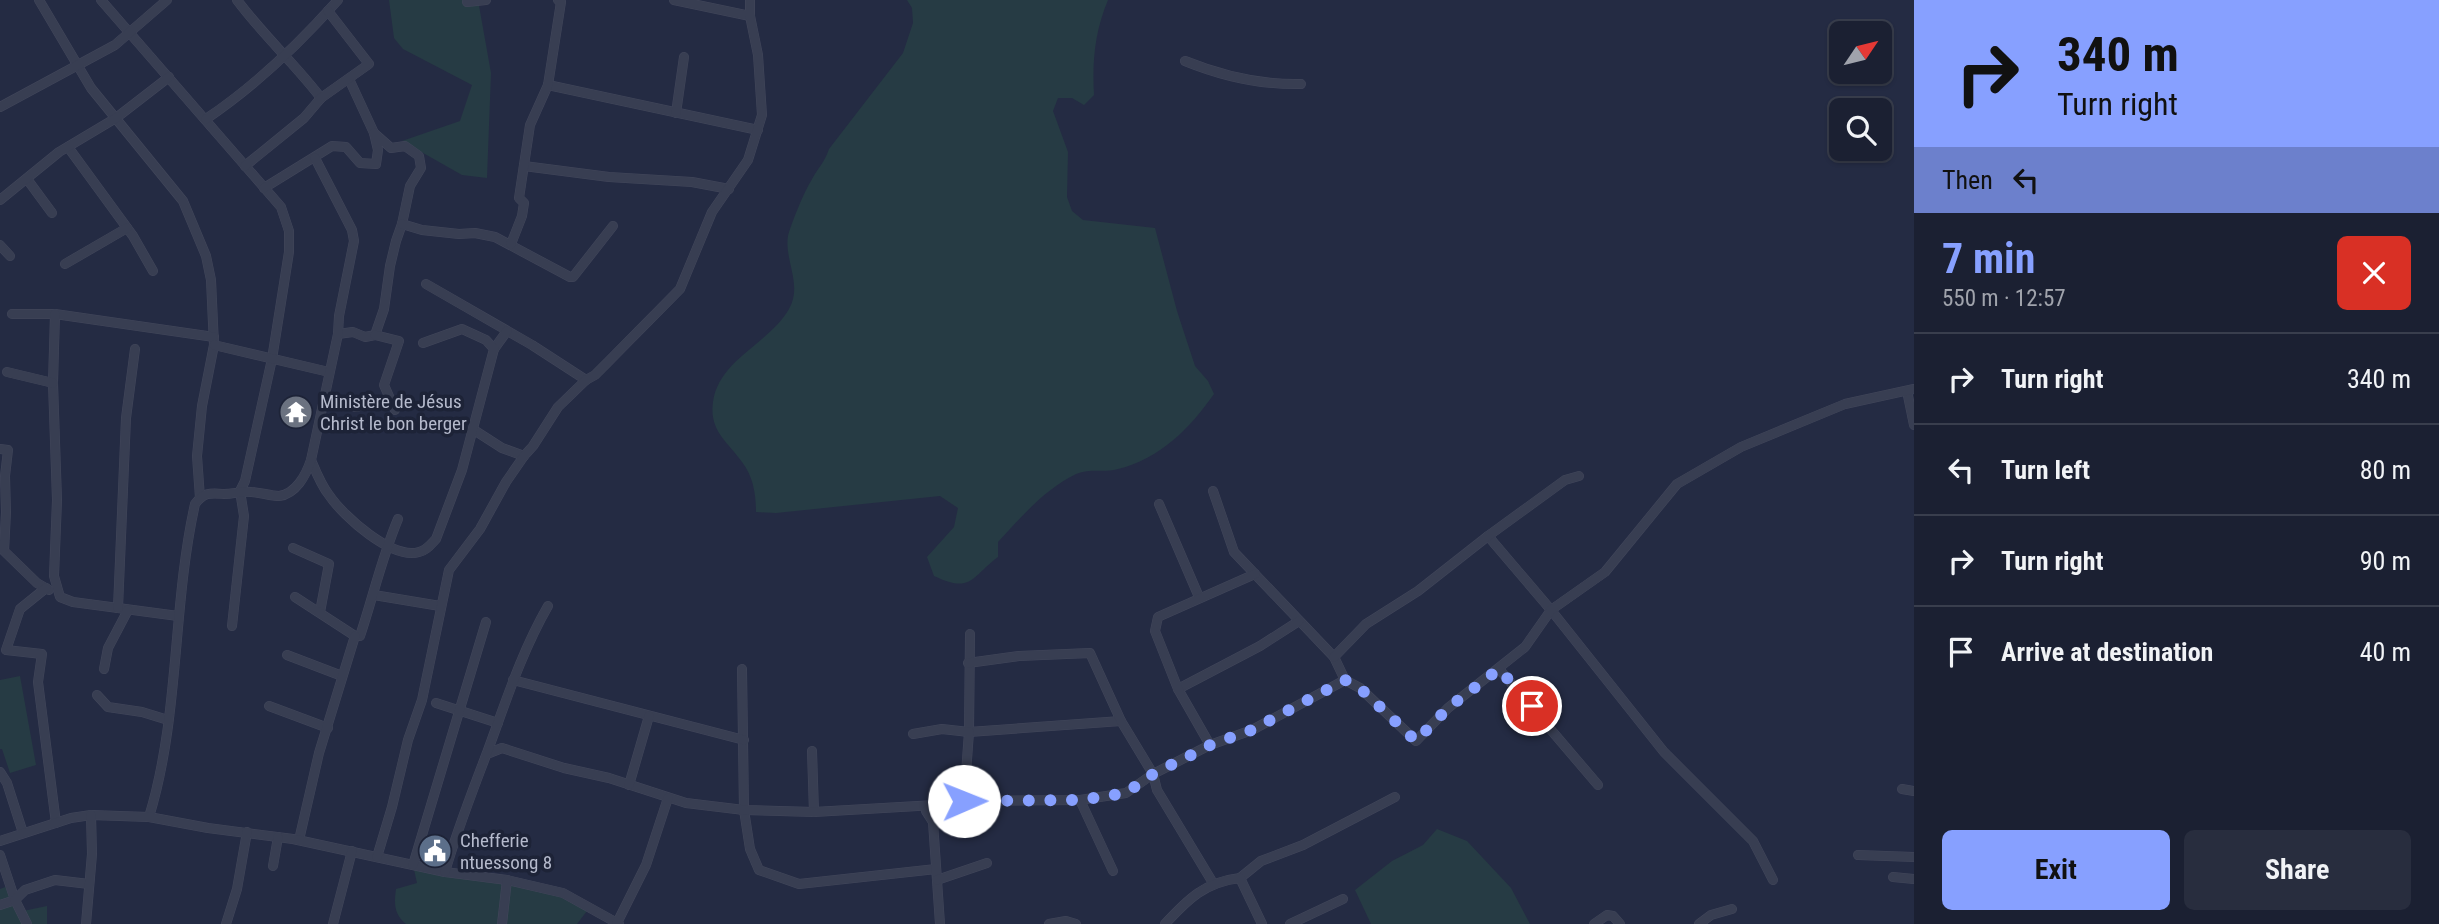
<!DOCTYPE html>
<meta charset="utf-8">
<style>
body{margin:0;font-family:"Roboto Condensed",sans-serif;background:#282d3e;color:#f1f3f6;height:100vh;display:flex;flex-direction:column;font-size:26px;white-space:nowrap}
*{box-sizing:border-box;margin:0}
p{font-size:23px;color:#a0a3ac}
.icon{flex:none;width:38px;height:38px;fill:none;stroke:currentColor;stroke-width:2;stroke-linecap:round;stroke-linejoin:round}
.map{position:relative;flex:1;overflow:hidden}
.panel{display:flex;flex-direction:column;background:#1b2032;width:525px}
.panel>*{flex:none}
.top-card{background:#87a0ff;color:#111;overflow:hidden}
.needle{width:46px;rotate:55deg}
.buttons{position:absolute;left:1829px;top:21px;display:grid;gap:14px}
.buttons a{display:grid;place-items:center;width:63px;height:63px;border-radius:10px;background:#1b2032;box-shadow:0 2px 5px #0004,0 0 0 2px #393e4d;font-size:35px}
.pin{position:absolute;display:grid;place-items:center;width:60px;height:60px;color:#fff;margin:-30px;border:4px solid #fff;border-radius:50%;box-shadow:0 2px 7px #0007}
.me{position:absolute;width:77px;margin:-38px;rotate:89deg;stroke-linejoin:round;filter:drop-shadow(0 0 5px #0008)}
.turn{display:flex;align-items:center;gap:24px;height:147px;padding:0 28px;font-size:32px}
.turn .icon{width:91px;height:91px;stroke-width:2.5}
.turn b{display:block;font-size:49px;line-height:60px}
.then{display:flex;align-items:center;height:66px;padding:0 28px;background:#0003;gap:14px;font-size:26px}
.round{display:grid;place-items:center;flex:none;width:74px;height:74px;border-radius:10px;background:#282d3e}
.headline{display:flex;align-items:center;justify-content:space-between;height:119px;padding:0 28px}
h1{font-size:42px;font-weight:700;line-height:52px;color:#87a0ff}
.cta{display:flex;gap:14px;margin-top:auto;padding:14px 28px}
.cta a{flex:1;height:80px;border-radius:10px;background:#87a0ff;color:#111;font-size:28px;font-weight:700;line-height:80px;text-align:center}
.cta a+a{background:#282d3e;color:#f1f3f6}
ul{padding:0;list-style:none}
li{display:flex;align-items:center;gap:21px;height:91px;padding:0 28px;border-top:2px solid #393e4d}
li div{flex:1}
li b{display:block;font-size:26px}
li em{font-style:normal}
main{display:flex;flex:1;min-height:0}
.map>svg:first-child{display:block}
.green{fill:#263b44}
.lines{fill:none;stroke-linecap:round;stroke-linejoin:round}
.minor-casing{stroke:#42475b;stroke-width:10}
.minor{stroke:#383e52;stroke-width:9}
.route{stroke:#87a0ff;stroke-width:12;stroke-dasharray:0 21.6}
.labels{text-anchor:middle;stroke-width:7;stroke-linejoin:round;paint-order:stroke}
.poi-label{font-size:19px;fill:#b5bacc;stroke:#1d2337;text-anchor:start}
</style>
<main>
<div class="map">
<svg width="1914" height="924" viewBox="0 0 1914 924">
<rect width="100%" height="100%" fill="#242b43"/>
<g class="green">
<polygon points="389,0 478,0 491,73 487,178 462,175 402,141 460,121 472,85 403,49 394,38"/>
<path d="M907,0H1108C1095,31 1092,61 1094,95L1084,105L1072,98H1058L1053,111L1068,152L1067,197L1072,211L1083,220L1155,228L1177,311L1195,366L1208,381L1214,394C1190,428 1160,459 1118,469C1104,473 1090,468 1076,474C1045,489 1021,517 998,542V557C971,577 972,594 934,576L927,557L954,527L958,508L940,496L776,513L756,512C756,494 753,476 742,462C727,441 709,431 713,402C719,359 769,344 789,309C803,285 784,260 788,236C791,224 804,192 811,181C817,169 825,162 829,149L903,53L913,23L912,8Z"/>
<polygon points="20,676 36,765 10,773 2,749 0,749 0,680"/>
<polygon points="1437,829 1467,841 1511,888 1530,924 1371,924 1355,890 1392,861 1423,845"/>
<path d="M413,865L563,893L590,907L577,924H406C394,914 394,904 396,889L417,883Z"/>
<polygon points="8,886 23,911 47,906 47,924 0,924 0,889"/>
</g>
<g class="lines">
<defs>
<g id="minor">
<polyline points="39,0 91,88 183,201 206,256 211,280 214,345 202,406 197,456 200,498"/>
<polyline points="101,0 281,207 289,231 289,252 272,359 245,481 240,491 244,516 232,626"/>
<path d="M237,0C263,35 295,64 321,98"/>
<polyline points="674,0 750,16"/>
<polyline points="467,2 486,0"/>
<path d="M1185,61C1222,76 1261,85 1301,84"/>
<polyline points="349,79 374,133"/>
<polyline points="548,85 758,130"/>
<polyline points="0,107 115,45 167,0"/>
<polyline points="676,113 684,57"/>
<path d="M206,119C255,86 299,44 338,0"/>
<polyline points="68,147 133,236 153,271"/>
<polyline points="245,166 304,118 321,98 369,64 328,11"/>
<polyline points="524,166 609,177 692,182 729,189"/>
<polyline points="27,179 52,213"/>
<polyline points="264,188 332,146 346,147 360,163 376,164 378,150 374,133 391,148 405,146 419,156 421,168 410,186 402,224 396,241 390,266 384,309 375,335 365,337 353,332 338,334"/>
<polyline points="0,200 59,152 116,118 169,77"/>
<polyline points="402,224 422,230 459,234 475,233 495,237 570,277 573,277 613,226"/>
<polyline points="511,244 522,216 524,203 519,198 530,125 548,85 561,2 558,0"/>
<polyline points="0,245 10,256"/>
<polyline points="65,264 127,228"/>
<polyline points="426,284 532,345 586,380"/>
<polyline points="12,314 55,314 214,337"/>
<polyline points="55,314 53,383 57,500 54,576 60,597 73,602 178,616"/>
<polyline points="375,335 399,341 384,385 395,410"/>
<polyline points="214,345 329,372"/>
<polyline points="494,349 507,331"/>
<polyline points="7,372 53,383"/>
<polyline points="1907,391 1914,425"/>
<polyline points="324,400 357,407"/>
<polyline points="474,430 502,448 524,456"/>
<polyline points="0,449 8,450 5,476 6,512 4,551 37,583 49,590"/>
<path d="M311,460C316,472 321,485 329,495C343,516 392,560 419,552C426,551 431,544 436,539L462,470L494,349L486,340L462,329L423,343"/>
<polyline points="1213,491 1234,552 1334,657 1345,680"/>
<polyline points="1159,504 1199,597"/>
<polyline points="1488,536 1551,610 1664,752 1753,841 1773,880"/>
<polyline points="293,548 329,564 320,612"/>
<polyline points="46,588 20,609 6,650 42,654 38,682 56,823"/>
<polyline points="374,595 440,606"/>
<path d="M295,597L355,636H360C373,597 382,557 398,519"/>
<polyline points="118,608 126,418 135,349"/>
<polyline points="970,634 969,732 1121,721"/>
<polyline points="287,655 342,676"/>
<polyline points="1334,657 1366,624 1418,591 1488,536 1565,480 1579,476"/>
<polyline points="968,663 1019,656 1090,653 1121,721 1153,774 1157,790 1213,883"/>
<polyline points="104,669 108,648 128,610"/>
<polyline points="742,669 744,810 750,849 759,870 799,884 936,869"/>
<polyline points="1499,669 1598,785"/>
<polyline points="513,680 744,740"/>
<polyline points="1178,689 1260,646 1299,621"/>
<polyline points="97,695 108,707 142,712 168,720"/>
<polyline points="436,703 498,723"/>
<polyline points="269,706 328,728"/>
<polyline points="913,734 942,729 969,732 964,801"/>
<polyline points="1210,745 1178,689 1155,631 1158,617 1255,574"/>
<polyline points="812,751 814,812"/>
<polyline points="487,754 502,748 564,768 609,778 686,803 744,810 814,812 935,805 964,801 1080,800 1126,793 1153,774 1210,745 1252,730 1345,680 1360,688 1416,741 1448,708 1525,647 1551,610 1605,572 1677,484 1741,447 1845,404 1914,389"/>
<polyline points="0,772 7,783 23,833"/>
<polyline points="629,785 649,716"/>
<polyline points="1902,789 1914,791"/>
<polyline points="1080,800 1113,871"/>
<polyline points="934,806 926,811 933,822 940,924"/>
<path d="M149,817C180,716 172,607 195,504C204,492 210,493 224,494C234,494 241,491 251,492C260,492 270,496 279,496C296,494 306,475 311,460L338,334L339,316L354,241L352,230L315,158"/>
<polyline points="299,840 319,753 355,636"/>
<polyline points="0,841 71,818 91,815 149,817 208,828 293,839 445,872 507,880 563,893 619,924"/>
<polyline points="0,855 15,900 0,905"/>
<polyline points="1858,855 1914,857"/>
<polyline points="377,857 392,807 408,740 422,700 449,570 480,529 506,482 524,456 533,446 558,407 586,380 595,375 608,362 680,289 712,212 748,160 762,115 758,55 750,16 750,0"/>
<polyline points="413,865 486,622"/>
<polyline points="273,866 278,837"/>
<path d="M445,872C457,830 473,790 488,750C506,701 522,651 548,606"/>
<polyline points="1893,877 1914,879"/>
<polyline points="1240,878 1261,861 1303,845 1395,797"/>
<polyline points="937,880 987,863"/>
<polyline points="617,923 646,865 668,798"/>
<polyline points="27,924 15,900 25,890 55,880 89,884"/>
<polyline points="86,924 92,854 91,815"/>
<polyline points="226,924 237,889 247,832"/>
<polyline points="333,924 352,851"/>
<polyline points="502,924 507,880"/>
<polyline points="1049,924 1066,921 1076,924"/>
<path d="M1165,924C1188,899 1205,882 1240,878L1262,924"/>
<polyline points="1290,924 1343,899"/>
<polyline points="1594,924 1607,915 1613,916 1620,924"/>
<polyline points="1699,924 1711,915 1732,909"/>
</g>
</defs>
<use href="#minor" class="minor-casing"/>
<use href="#minor" class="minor"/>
</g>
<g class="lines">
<polyline class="route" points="964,801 1080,800 1126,793 1153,774 1191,755 1210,745 1252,730 1345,680 1360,688 1416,741 1448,708 1499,669 1532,706"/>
</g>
<defs>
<symbol id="temple-disc" viewBox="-11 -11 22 22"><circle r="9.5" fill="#6b7280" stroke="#1d2337"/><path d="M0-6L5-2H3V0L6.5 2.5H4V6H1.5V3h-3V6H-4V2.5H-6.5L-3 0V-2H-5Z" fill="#fff"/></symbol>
<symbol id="civic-disc" viewBox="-11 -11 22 22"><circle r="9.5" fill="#5c6f8a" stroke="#1d2337"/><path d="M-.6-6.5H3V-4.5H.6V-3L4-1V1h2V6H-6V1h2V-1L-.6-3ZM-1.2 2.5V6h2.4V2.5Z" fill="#fff"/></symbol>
</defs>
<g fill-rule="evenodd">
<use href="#temple-disc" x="277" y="393" width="38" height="38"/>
<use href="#civic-disc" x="416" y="832" width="38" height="38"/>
</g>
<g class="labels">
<g class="poi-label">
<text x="320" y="408">Ministère de Jésus<tspan x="320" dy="22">Christ le bon berger</tspan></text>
<text x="460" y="847">Chefferie<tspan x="460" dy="22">ntuessong 8</tspan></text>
</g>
</g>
</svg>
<div class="buttons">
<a><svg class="needle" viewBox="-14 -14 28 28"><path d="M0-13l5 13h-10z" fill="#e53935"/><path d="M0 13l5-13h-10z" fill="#a0a3ac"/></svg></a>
<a><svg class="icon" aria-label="search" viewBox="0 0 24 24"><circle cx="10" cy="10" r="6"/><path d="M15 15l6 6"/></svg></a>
</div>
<div class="pin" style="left:1532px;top:706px;background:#d93025"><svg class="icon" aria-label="arrive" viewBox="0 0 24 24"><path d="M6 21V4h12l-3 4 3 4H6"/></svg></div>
<svg class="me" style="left:964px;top:801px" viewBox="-20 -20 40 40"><circle r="19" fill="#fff"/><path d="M0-13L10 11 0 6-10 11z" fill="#87a0ff"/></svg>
</div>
<section class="panel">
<div class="top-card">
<div class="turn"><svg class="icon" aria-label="right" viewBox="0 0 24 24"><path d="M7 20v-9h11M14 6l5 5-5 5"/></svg><div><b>340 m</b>Turn right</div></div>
<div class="then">Then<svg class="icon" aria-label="left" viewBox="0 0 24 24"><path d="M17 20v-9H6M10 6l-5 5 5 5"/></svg></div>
</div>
<div class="headline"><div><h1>7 min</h1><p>550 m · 12:57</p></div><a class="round" style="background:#d93025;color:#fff"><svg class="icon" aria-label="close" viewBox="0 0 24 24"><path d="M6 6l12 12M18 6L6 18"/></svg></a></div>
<ul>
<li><svg class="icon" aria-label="right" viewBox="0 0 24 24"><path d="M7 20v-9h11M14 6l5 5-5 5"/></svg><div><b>Turn right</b></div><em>340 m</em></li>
<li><svg class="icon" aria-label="left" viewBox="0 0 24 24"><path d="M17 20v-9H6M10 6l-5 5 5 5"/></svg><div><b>Turn left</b></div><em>80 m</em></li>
<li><svg class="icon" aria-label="right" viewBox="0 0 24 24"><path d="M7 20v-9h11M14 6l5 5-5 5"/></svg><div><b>Turn right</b></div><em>90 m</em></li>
<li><svg class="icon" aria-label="arrive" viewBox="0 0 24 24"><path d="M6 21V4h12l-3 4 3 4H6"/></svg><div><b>Arrive at destination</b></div><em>40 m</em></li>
</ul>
<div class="cta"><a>Exit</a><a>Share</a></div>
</section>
</main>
